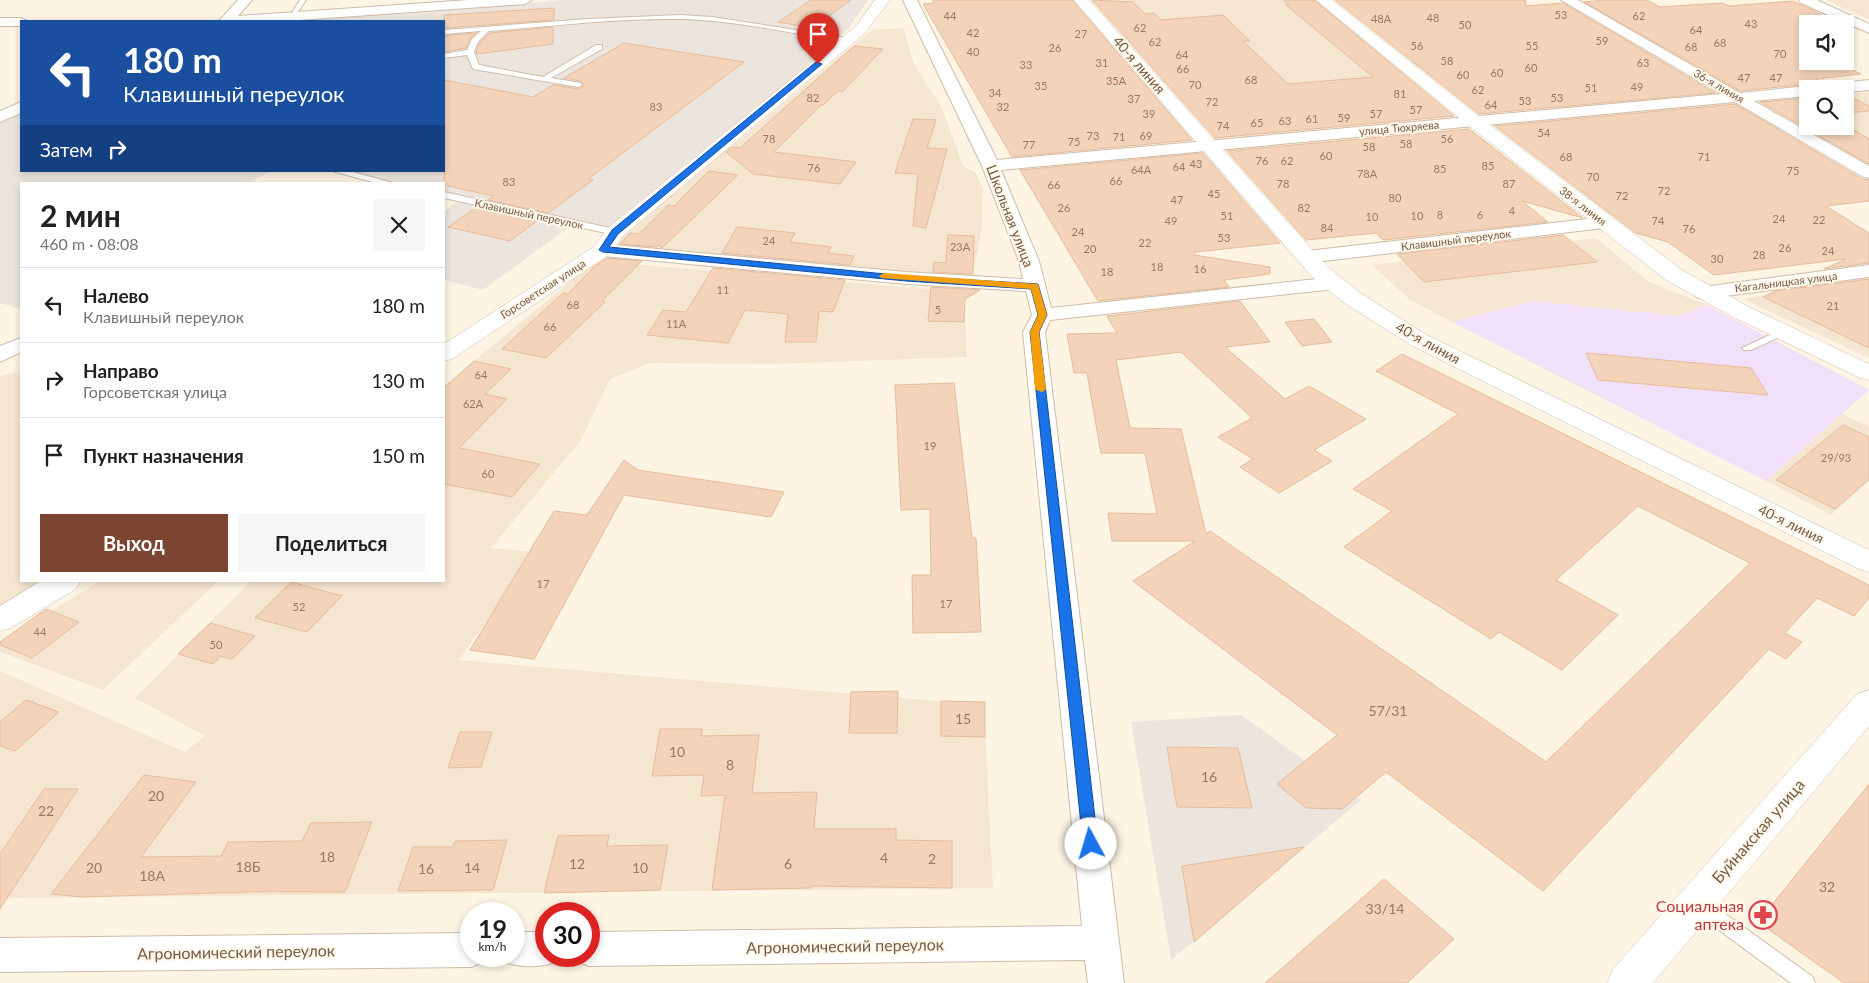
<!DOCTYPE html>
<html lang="ru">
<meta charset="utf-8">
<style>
body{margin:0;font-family:Lato,sans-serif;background:#f6f6f6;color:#202124;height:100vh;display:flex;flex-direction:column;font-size:19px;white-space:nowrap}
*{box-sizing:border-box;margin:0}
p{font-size:16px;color:#757577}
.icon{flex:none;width:28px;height:28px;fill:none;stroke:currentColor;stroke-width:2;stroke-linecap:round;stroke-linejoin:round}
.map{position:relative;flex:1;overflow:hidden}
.drawer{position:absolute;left:20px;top:182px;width:425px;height:400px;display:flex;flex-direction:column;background:#fff;border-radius:0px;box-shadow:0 2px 8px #0003}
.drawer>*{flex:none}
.hud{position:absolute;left:20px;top:20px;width:425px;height:152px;border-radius:0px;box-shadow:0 2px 8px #0003;background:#1a4fa0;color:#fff;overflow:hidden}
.buttons{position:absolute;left:1799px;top:15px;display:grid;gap:10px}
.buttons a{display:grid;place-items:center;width:55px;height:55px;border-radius:0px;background:#fff;box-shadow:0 2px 8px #0003;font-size:25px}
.speed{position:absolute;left:460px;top:902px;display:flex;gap:10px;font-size:25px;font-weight:700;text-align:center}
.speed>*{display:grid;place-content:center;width:65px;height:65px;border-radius:50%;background:#fff;box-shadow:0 2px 8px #0003;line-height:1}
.speed small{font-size:12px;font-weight:400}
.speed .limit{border:8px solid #d22;background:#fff;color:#111}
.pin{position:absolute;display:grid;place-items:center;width:42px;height:42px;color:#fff;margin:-51px -21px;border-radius:50% 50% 50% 0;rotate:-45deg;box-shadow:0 0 5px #0007}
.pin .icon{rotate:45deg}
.me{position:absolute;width:55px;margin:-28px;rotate:354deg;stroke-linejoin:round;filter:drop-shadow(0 0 4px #0008)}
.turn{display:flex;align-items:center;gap:18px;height:105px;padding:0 20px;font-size:22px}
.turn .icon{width:65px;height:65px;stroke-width:2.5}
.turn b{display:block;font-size:35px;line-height:42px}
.then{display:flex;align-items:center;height:48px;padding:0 20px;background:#0003;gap:10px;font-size:19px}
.round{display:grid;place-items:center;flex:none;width:52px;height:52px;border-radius:0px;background:#f6f6f6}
.headline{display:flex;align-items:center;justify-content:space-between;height:85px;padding:0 20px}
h1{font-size:30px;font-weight:700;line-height:38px}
.primary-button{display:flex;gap:10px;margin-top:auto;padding:10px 20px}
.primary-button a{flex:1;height:58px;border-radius:0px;background:#7b4532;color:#fff;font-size:20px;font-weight:700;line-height:58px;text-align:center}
.primary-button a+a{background:#f6f6f6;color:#202124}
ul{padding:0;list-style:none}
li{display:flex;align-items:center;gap:15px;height:75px;padding:0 20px;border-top:1px solid #e0e0e0}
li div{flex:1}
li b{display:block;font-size:19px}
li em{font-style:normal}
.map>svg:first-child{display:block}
.residential{fill:#f5e6d1}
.industrial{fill:#ece5de}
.education{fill:#f1e0f9}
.building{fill:#f3d4ba;stroke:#e7bb99}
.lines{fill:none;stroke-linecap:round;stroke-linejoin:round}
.service-casing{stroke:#cfbca9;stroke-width:2}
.minor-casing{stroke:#cfbca9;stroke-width:2}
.tertiary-casing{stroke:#cfbca9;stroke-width:1}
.service{fill:#fff;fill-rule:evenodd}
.minor{fill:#fff;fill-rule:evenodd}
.tertiary{fill:#fff;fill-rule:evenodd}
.route{fill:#1a73e8;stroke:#114b97}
.slow{fill:#f59e0b}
.labels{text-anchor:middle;stroke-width:4;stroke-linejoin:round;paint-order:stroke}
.number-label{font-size:11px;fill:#957964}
.far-street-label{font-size:11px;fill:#765b48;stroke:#fff8ea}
.street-label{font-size:14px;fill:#765b48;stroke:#fff8ea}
.near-number-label{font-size:14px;fill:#957964}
.near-street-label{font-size:16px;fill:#765b48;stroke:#fff8ea}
.near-health-label{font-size:16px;fill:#be3a42;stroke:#fff8ea;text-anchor:end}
</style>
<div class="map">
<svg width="1869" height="983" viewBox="0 0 1869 983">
<rect width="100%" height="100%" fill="#fdf4e3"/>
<g class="residential">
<polygon points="1104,0 1306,0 1445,114 1223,133"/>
<polygon points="1827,0 1869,0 1869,19 1841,7"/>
<polygon points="903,28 914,64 941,106 963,166 975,172 983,188 982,230 972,278 906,275 615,246 627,232 872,30"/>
<polygon points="1869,92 1869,160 1845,126 1845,94"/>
<polygon points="1596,238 1649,282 1707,305 1679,316 1533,301 1452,322 1410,300 1372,265"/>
<polygon points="595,261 964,292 967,357 775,364 650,363 610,379 581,440 491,548 534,552 459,660 984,705 993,888 0,898 0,671 185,752 205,736 135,698 251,581 444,581 444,386"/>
<polygon points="1869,279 1869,358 1743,299 1828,284"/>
<polygon points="21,372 21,581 51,581 0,611 0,376"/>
<polygon points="1842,414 1869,427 1869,481 1831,515 1766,481"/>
<polygon points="100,581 218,581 103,690 0,652 0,643"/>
</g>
<g class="industrial">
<polygon points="565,0 868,0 848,29 615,232 444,195 444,184 393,184 336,171 444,171 444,21 279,21"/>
<polygon points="21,113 21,171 270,171 248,184 21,184 21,309 0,303 0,123"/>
<polygon points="458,201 569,227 483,290 444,280 444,212"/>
<polygon points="1241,715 1361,800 1171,960 1131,722"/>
</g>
<polygon class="education" points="1533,301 1679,316 1707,305 1869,390 1766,481 1452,322"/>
<g class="building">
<polygon points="811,0 851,0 812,28 778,22"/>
<polygon points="932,0 1072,0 1192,140 1012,157 923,4 934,3"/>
<polygon points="1092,0 1133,2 1145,14 1154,13 1161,20 1223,15 1250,41 1243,41 1288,84 1373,77 1286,5 1289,5 1283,0 1314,0 1454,116 1215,138"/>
<polygon points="1335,0 1525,0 1526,6 1563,3 1715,93 1479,114"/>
<polygon points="1605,0 1647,0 1660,7 1721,3 1729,6 1793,1 1841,24 1803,24 1808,26 1808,61 1834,61 1861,74 1816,79 1826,84 1821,89 1815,89 1814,86 1808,84 1740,91 1584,2"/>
<polygon points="554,8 554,20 444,28 444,15"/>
<polygon points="553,27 553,44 477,54 476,52 480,43 490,33"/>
<polygon points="476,33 470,38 466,48 444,52 444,36"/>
<polygon points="624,43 744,62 588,179 593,180 548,213 488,200 493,196 444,185 444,80 533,97 553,85 579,89 584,86 581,81 564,78"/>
<polygon points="854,46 883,49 842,92 838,91 823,105 821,105 774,152 856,162 840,184 753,174 726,152 732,147 740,148"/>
<polygon points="1845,94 1869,106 1869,111 1845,113"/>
<polygon points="1808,98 1808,126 1845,125 1869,139 1869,164 1760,102"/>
<polygon points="1735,104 1862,179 1869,180 1869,201 1826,206 1869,233 1869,263 1824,269 1846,259 1714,275 1668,242 1636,233 1495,126"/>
<polygon points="913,119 936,120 927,148 947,149 926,228 913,226 918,174 895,173"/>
<polygon points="1469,129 1583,218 1522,201 1548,222 1383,240 1376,233 1306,240 1227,151"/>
<polygon points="1203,153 1280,243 1195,252 1194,255 1270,267 1270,274 1224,280 1229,287 1098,301 1020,170"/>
<polygon points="709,171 738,175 662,248 659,245 656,247 620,244 630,233 639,234 668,205 674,206"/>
<polygon points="477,207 538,220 510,241 448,227"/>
<polygon points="737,227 795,233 790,242 831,247 828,253 854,256 850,265 722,253"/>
<polygon points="948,235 974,236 973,274 933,272 934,262 946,263"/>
<polygon points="1563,235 1597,262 1424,282 1397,254"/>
<polygon points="607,258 642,261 602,301 605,302 546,358 502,349 563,293 568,294 595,266"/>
<polygon points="713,268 845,280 833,312 819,311 816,342 785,342 788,314 745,310 728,343 647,335 663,310 686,312"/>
<polygon points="1869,279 1869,348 1763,297 1775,291"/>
<polygon points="931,287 980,290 965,299 964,322 928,321"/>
<polygon points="1240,301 1270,342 1225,347 1285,399 1309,386 1366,419 1314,450 1332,461 1279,493 1240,467 1253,459 1218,437 1252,418 1181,352 1116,360 1130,428 1181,429 1206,534 1210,531 1546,762 1750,563 1638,506 1556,580 1618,615 1562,670 1499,632 1491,639 1344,547 1392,511 1353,489 1458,414 1376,371 1402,354 1869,585 1869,598 1854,616 1817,598 1785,633 1802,642 1786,659 1769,649 1543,891 1386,772 1342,809 1306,808 1277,784 1337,735 1133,581 1195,541 1112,541 1108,513 1157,514 1145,453 1101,453 1087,373 1074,373 1067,334 1117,333 1107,316"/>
<polygon points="1314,319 1332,342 1302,346 1285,322"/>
<polygon points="1586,353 1751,368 1768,395 1598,380"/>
<polygon points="474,361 511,369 485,394 507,399 459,448 540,464 512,497 444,484 444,388"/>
<polygon points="954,383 972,538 976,538 981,632 913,633 912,575 931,575 930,509 901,510 895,385"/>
<polygon points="1843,425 1869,437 1869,479 1835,509 1776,480"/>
<polygon points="624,460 638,470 784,492 771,517 624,495 534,659 470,650 554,511 587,515"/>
<polygon points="291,582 342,596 307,632 255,618"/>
<polygon points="46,609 79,622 32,658 0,645 0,642"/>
<polygon points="210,623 255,636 232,659 221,656 213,664 178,654"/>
<polygon points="898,691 897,733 849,733 851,692"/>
<polygon points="26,700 59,712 15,751 0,746 0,722"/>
<polygon points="941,701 985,702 985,737 941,736"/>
<polygon points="660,729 702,729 701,736 759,735 752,793 817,792 814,829 896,829 896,840 952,841 952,888 810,886 810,888 712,890 725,795 701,796 704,775 652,776"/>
<polygon points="460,732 492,732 481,767 448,768"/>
<polygon points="1167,747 1238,748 1252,808 1177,807"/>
<polygon points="144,775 196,782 141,857 221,856 228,842 302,841 311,823 372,822 345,892 280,892 281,891 82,897 51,894"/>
<polygon points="1869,784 1869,983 1844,983 1758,922"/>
<polygon points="44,789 78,789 0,909 0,854"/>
<polygon points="609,835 607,846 668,845 660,890 544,893 558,836"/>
<polygon points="507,840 493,890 398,891 413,847 453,847 455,841"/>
<polygon points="1304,847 1194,942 1182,866"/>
<polygon points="1384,879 1454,939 1407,983 1265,983"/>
</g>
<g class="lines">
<defs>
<g id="service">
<polygon points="300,0 306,0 294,18 290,18 289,17"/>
<path d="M680,15L712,17L847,38L851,40L847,42C793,34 735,20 680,19C617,18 553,26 489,31L478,42L474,52L479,65L543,77L596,45H602V49L551,78L581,83L582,85L578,87L473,69L467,55L444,58V54L467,50L472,39L481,31L444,34V30L588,19Z"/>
<polygon points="332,171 349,171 397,184 380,184"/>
<polygon points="444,192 615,229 620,232 615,235 444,198"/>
<polygon points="1782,329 1786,330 1787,332 1786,334 1751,350 1743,350 1742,348"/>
<polygon points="1699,897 1705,899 1813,977 1815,983 1791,983 1693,911 1690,905 1693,899"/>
</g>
<g id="minor">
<polygon points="238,0 252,0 238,16 469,0 532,0 525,4 285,21 219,21"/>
<polygon points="903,0 917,0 997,160 1721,94 1561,0 1578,0 1740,93 1808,86 1813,88 1808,89 1808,96 1754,101 1869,166 1869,178 1863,177 1735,102 1001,170 1039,261 1051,308 1335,277 1342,279 1345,283 1342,287 1335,289 1050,320 1045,332 1124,983 1088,983 1085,960 589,966 576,961 574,956 589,956 589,932 1082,926 1023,332 1032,315 1026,291 906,284 603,256 596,254 593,250 596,246 603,244 906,272 1023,279 1019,261 982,166"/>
<polygon points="1799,0 1817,0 1869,24 1869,33 1801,3"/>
<polygon points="0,18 21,18 27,21 21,21 21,26 0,26"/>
<polygon points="1869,80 1869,90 1845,92 1845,89 1823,89 1826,86 1831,84"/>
<polygon points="21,102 21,113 0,122 0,111"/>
<polygon points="1605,217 1612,219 1614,223 1612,227 1307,263 1300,261 1297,257 1300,253 1307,251"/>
<polygon points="1869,265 1869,277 1703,299 1696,297 1693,293 1696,289 1703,287"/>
<polygon points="21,338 21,352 0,362 0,346"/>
<path d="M514,932H546V956H561L559,961C540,968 520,968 501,961L499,956H514Z"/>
<polygon points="471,933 471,956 486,956 484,962 471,967 0,972 0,938"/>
</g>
<g id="tertiary">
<polygon points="875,0 890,0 865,33 623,236 610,254 452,359 444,361 444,344 595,246 608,228 855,27"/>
<polygon points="1074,0 1089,0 1327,266 1359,292 1425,334 1869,550 1869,572 1859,569 1409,344 1343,302 1311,276"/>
<polygon points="1316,0 1332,0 1481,118 1682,270 1749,307 1869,364 1869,380 1860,378 1733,317 1666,280 1469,126"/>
<polygon points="41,581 80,581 76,589 11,628 0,631 0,606"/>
<polygon points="1869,690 1869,726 1653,983 1607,983 1613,969 1857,694"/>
</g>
</defs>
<use href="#service" class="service-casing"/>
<use href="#minor" class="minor-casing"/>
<use href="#tertiary" class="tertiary-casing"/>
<use href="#service" class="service"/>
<use href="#minor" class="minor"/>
<use href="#tertiary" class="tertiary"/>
</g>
<polygon class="route" points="816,62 822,64 618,234 609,247 906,276 1038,284 1047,315 1039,332 1098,844 1096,849 1091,851 1085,849 1083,844 1030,332 1038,315 1031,289 906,281 603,252 599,250 612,230"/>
<polygon class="slow" points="884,273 1038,284 1047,315 1039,332 1046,389 1044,391 1041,392 1035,389 1030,332 1038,315 1031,289 881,278 879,276"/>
<defs>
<symbol id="pharmacy-ring" viewBox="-11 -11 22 22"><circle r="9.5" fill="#fff8ea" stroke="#e0444e" stroke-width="1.5"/><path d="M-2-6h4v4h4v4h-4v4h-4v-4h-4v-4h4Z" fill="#e0444e"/></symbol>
</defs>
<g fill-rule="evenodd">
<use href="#pharmacy-ring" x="1747" y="899" width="32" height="32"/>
</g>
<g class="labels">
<g class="number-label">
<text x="1561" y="19">53</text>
<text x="950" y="20">44</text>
<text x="1639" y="20">62</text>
<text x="1433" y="22">48</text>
<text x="1381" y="23">48А</text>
<text x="1751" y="28">43</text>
<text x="1465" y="29">50</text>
<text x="1140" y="32">62</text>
<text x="1696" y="34">64</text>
<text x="973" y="37">42</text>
<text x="1081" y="38">27</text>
<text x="1602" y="45">59</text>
<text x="1155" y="46">62</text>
<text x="1720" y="47">68</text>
<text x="1417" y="50">56</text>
<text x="1532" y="50">55</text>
<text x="1691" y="51">68</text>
<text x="1055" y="52">26</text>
<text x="973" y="56">40</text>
<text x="1780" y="58">70</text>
<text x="1182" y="59">64</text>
<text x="1447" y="65">58</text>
<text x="1102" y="67">31</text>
<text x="1643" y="67">63</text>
<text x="1026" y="69">33</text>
<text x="1531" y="72">60</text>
<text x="1183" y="73">66</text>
<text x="1497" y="77">60</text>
<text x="1463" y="79">60</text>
<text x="1744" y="82">47</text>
<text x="1776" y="82">47</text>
<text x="1251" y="84">68</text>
<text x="1116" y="85">35А</text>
<text x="1195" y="89">70</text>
<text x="1041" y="90">35</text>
<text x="1637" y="91">49</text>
<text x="1591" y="92">51</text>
<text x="1478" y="94">62</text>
<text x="995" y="97">34</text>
<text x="1400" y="98">81</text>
<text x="813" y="102">82</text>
<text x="1557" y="102">53</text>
<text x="1134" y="103">37</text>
<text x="1525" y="105">53</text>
<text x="1212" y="106">72</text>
<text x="1491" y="109">64</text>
<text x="656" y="111">83</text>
<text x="1003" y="111">32</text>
<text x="1416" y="114">57</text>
<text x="1149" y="118">39</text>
<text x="1376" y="118">57</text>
<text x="1344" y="122">59</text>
<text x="1312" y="123">61</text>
<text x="1285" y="125">63</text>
<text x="1257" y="127">65</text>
<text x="1223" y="130">74</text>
<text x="1544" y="137">54</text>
<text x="1093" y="140">73</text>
<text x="1146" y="140">69</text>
<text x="1119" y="141">71</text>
<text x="769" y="143">78</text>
<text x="1447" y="143">56</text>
<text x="1074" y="146">75</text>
<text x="1406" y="148">58</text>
<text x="1029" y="149">77</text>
<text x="1369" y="151">58</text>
<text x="1326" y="160">60</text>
<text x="1566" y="161">68</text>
<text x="1704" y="161">71</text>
<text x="1262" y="165">76</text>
<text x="1287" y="165">62</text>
<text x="1196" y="168">43</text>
<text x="1488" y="170">85</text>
<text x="1179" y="171">64</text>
<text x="814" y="172">76</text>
<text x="1440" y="173">85</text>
<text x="1141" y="174">64А</text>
<text x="1793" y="175">75</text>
<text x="1367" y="178">78А</text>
<text x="1593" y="181">70</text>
<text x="1116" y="185">66</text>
<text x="509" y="186">83</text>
<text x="1283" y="188">78</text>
<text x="1509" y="188">87</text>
<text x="1054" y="189">66</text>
<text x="1664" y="195">72</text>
<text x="1214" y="198">45</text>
<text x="1622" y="200">72</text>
<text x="1395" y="202">80</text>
<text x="1177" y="204">47</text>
<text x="1064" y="212">26</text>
<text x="1304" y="212">82</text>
<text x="1512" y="215">4</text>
<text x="1440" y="219">8</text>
<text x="1480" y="219">6</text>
<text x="1227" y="220">51</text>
<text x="1417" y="220">10</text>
<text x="1372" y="221">10</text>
<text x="1779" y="223">24</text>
<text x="1819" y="224">22</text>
<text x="1171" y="225">49</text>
<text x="1658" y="225">74</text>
<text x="1327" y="232">84</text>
<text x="1689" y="233">76</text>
<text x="1078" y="236">24</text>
<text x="1224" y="242">53</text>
<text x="769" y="245">24</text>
<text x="1145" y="247">22</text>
<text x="960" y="251">23А</text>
<text x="1785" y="252">26</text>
<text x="1090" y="253">20</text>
<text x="1828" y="255">24</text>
<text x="1759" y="259">28</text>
<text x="1717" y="263">30</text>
<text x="1157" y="271">18</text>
<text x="1200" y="273">16</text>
<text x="1107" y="276">18</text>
<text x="723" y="294">11</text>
<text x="573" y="309">68</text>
<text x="1833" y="310">21</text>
<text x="938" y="314">5</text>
<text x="676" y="328">11А</text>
<text x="550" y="331">66</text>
<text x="481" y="379">64</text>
<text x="473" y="408">62А</text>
<text x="930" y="450">19</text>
<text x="1836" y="462">29/93</text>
<text x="488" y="478">60</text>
<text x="543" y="588">17</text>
<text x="946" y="608">17</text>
<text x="299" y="611">52</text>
<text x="40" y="636">44</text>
<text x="216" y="649">50</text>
</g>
<g class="far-street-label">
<text transform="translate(1719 86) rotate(30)" y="4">36-я линия</text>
<text transform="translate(1399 128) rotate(-5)" y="4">улица Тюхряева</text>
<text transform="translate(1583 206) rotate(38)" y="4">38-я линия</text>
<text transform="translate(529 214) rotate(12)" y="4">Клавишный переулок</text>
<text transform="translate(1456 240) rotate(-7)" y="4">Клавишный переулок</text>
<text transform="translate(1786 282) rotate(-7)" y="4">Кагальницкая улица</text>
<text transform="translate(543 289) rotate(-33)" y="4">Горсоветская улица</text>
</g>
<g class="street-label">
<text transform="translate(1139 65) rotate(49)" y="5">40-я линия</text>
<text transform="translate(1010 216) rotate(69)" y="5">Школьная улица</text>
<text transform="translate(1428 343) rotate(29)" y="5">40-я линия</text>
<text transform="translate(1791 524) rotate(26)" y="5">40-я линия</text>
</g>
<g class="near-number-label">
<text x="1388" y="716">57/31</text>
<text x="963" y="724">15</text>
<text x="677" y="757">10</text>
<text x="730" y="770">8</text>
<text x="1209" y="782">16</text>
<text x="156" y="801">20</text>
<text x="46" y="816">22</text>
<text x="327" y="862">18</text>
<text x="884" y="863">4</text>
<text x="932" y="864">2</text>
<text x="577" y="869">12</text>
<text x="788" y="869">6</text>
<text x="248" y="872">18Б</text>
<text x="94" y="873">20</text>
<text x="472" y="873">14</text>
<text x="640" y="873">10</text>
<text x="426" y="874">16</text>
<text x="152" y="881">18А</text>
<text x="1827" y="892">32</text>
<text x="1385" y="914">33/14</text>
</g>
<g class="near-street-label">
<text transform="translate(1758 831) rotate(-49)" y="6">Буйнакская улица</text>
<text transform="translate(845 946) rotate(-1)" y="6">Агрономический переулок</text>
<text transform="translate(236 952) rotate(-1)" y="6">Агрономический переулок</text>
</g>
<g class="near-health-label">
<text x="1744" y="912">Социальная<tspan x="1744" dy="18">аптека</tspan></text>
</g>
</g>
</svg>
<div class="buttons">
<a><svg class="icon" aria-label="sound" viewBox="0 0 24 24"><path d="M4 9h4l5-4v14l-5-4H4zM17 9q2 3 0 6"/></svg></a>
<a><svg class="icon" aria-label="search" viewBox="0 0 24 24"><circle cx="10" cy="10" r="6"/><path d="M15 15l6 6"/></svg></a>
</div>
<div class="speed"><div>19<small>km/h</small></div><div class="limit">30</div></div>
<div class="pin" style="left:818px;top:64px;background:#d93025"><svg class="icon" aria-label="arrive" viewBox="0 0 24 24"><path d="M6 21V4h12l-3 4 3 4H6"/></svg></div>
<svg class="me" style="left:1091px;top:844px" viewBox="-20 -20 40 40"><circle r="19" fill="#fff"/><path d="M0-13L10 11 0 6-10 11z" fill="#1a73e8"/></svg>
<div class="hud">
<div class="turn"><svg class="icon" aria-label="left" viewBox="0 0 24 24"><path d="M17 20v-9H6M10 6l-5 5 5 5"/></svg><div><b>180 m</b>Клавишный переулок</div></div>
<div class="then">Затем<svg class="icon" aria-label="right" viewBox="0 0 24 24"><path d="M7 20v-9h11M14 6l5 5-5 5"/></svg></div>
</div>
<section class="drawer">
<div class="headline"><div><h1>2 мин</h1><p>460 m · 08:08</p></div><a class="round"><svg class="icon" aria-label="close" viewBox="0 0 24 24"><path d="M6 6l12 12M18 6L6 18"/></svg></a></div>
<ul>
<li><svg class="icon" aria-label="left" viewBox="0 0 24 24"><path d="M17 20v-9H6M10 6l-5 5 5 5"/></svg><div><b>Налево</b><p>Клавишный переулок</p></div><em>180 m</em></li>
<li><svg class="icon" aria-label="right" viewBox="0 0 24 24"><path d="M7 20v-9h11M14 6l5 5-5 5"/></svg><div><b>Направо</b><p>Горсоветская улица</p></div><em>130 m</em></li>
<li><svg class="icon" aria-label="arrive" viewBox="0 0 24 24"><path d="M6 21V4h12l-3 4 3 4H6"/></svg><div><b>Пункт назначения</b></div><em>150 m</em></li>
</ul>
<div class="primary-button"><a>Выход</a><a>Поделиться</a></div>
</section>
</div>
